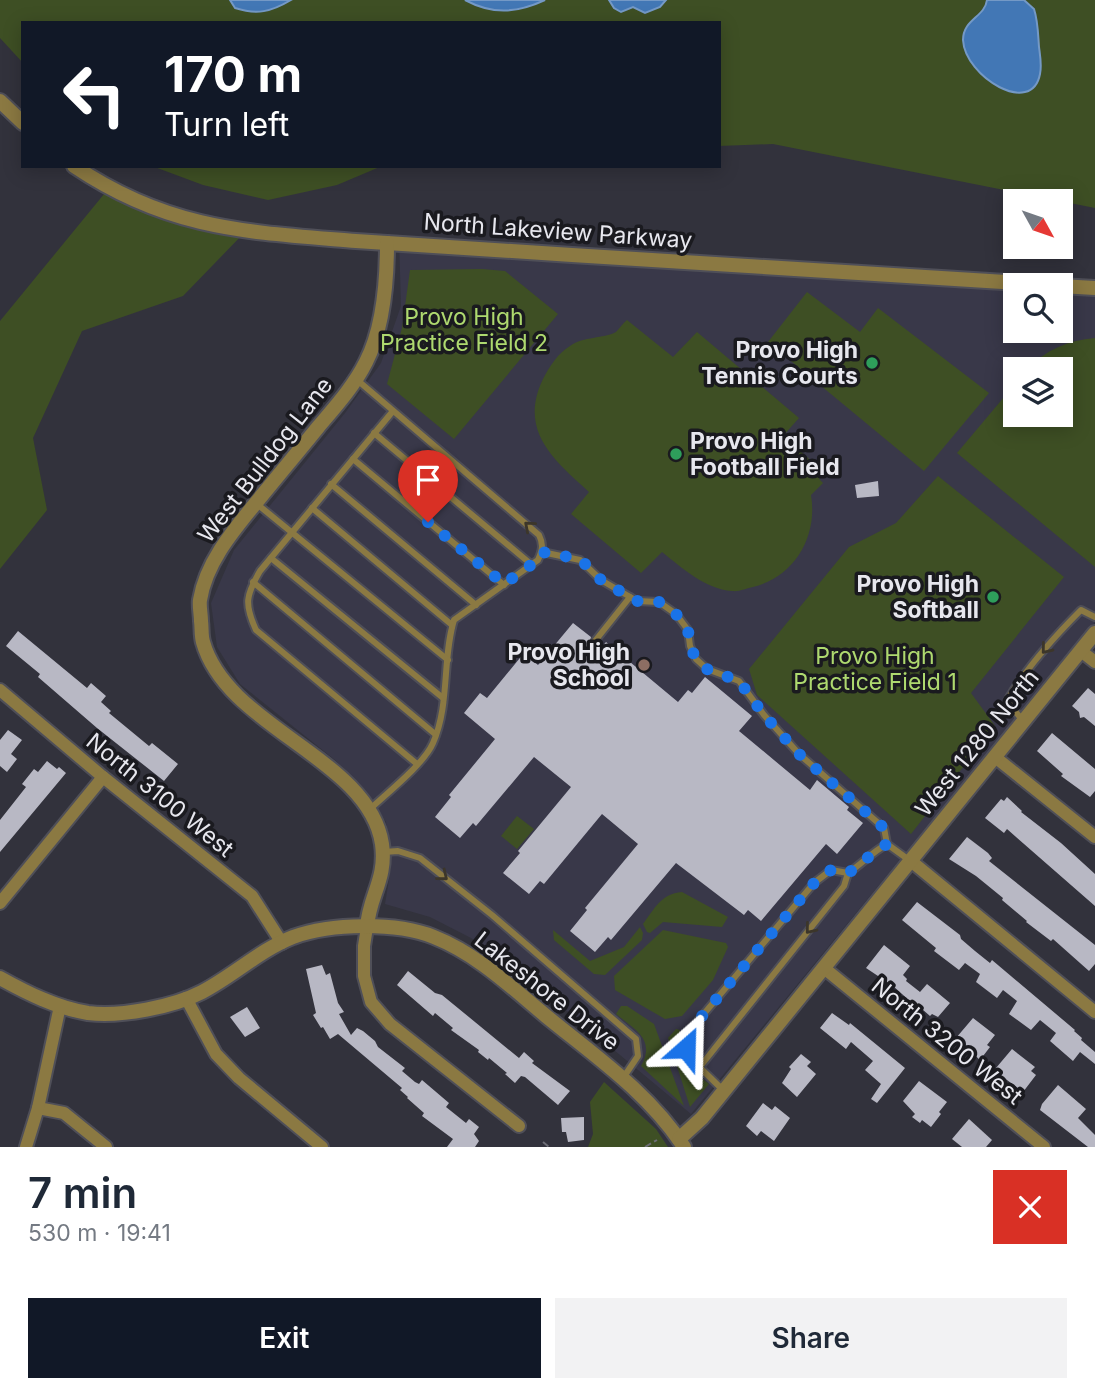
<!DOCTYPE html>
<meta charset="utf-8">
<style>
body{margin:0;font-family:Inter,sans-serif;background:#f2f2f3;color:#1f2937;height:100vh;display:flex;flex-direction:column;font-size:26px;white-space:nowrap}
*{box-sizing:border-box;margin:0}
p{font-size:23px;color:#747a83}
.icon{flex:none;width:38px;height:38px;fill:none;stroke:currentColor;stroke-width:2;stroke-linecap:round;stroke-linejoin:round}
.map{position:relative;height:1147px;overflow:hidden}
.sheet{display:flex;flex-direction:column;background:#fff;flex:1}
.sheet>*{flex:none}
.guide{position:absolute;left:21px;top:21px;width:700px;height:147px;border-radius:0px;box-shadow:0 4px 18px #0003;background:#111827;color:#fff;overflow:hidden}
.needle{width:46px;rotate:130deg}
.tools{position:absolute;left:1003px;top:189px;display:grid;gap:14px}
.tools a{display:grid;place-items:center;width:70px;height:70px;border-radius:0px;background:#fff;box-shadow:0 4px 18px #0003;font-size:35px}
.pin{position:absolute;display:grid;place-items:center;width:60px;height:60px;color:#fff;margin:-72px -30px;border-radius:50% 50% 50% 0;rotate:-45deg;box-shadow:0 0 7px #0007}
.pin .icon{rotate:45deg}
.me{position:absolute;width:77px;margin:-38px;rotate:25deg;stroke-linejoin:round;filter:drop-shadow(0 0 5px #0008)}
.turn{display:flex;align-items:center;gap:24px;height:147px;padding:0 28px;font-size:32px}
.turn .icon{width:91px;height:91px;stroke-width:2.5}
.turn b{display:block;font-size:49px;line-height:60px}
.round{display:grid;place-items:center;flex:none;width:74px;height:74px;border-radius:0px;background:#f2f2f3}
.headline{display:flex;align-items:center;justify-content:space-between;height:119px;padding:0 28px}
h1{font-size:42px;font-weight:600;line-height:52px}
.button{display:flex;gap:14px;margin-top:auto;padding:14px 28px}
.button a{flex:1;height:80px;border-radius:0px;background:#111827;color:#fff;font-size:28px;font-weight:600;line-height:80px;text-align:center}
.button a+a{background:#f2f2f3;color:#1f2937}
.map>svg:first-child{display:block}
.built{fill:#393849;fill-rule:evenodd}
.green{fill:#3e4f24}
.water{fill:#4277b5;stroke:#7499c6;stroke-width:2}
.building{fill:#b8b8c4}
.lines{fill:none;stroke-linecap:round;stroke-linejoin:round}
.service-casing{stroke:#4f4f58;stroke-width:10}
.minor-casing{stroke:#4f4f58;stroke-width:16}
.tertiary-casing{stroke:#4f4f58;stroke-width:18}
.path{stroke:#6d6d76;stroke-width:2;stroke-dasharray:7 3.5;stroke-linecap:butt}
.service{stroke:#8b7942;stroke-width:6}
.minor{stroke:#8b7942;stroke-width:12}
.tertiary{stroke:#8b7942;stroke-width:14}
.oneway{stroke:#3c362a}
.route{stroke:#1a73e8;stroke-width:12;stroke-dasharray:0 21.6}
.leisure-dot{fill:#2e9e5b;stroke:#1a1a1f;stroke-width:2.5}
.education-dot{fill:#8d6e63;stroke:#1a1a1f;stroke-width:2.5}
.labels{text-anchor:middle;stroke-width:7;stroke-linejoin:round;paint-order:stroke}
.street-label{font-size:23px;fill:#e7e7ee;stroke:#1a1a1f}
.park-label{font-size:23px;fill:#aed96f;stroke:#1a1a1f}
.poi-label{font-size:23px;font-weight:bold;fill:#e7e7ee;stroke:#1a1a1f;text-anchor:end}
</style>
<div class="map">
<svg width="1095" height="1147" viewBox="0 0 1095 1147">
<rect width="100%" height="100%" fill="#32323c"/>
<path class="built" d="M399,237L1015,285V331H1060L1061,289L1095,292V622L691,1114L525,976L471,938L430,917L385,904L391,867L386,822L365,791L335,760L240,684L217,647L211,603L234,550L345,413L381,363L401,306ZM1015,369H1060V415H1015Z"/>
<g class="green">
<polygon points="0,0 1095,0 1095,208 773,144 719,146 719,23 23,23 23,63 0,38"/>
<polygon points="152,166 382,166 337,185 268,200 203,185"/>
<polygon points="109,188 244,233 183,296 82,331 33,438 47,510 0,569 0,321"/>
<polygon points="482,269 505,271 558,314 454,439 387,384 402,328 410,270"/>
<polygon points="807,292 860,332 878,308 989,393 924,471 768,342"/>
<path d="M627,320L673,357L697,332L799,418L783,436L824,472L819,479L823,483L811,495C818,536 795,577 753,587C747,588 739,592 732,591C705,589 682,568 662,552L641,573L571,514L589,492C554,460 518,431 543,379C549,367 558,353 570,346C584,336 603,339 616,332C619,329 623,323 627,320Z"/>
<path d="M1095,338V567L957,453L1015,384V415H1060V369H1027C1046,350 1068,340 1095,338Z"/>
<polygon points="938,476 1064,577 971,693 995,726 911,834 757,695 749,669 849,547 896,523"/>
<polygon points="517,816 534,829 517,849 501,836"/>
<path d="M682,892L728,917L722,927L663,922L650,933L647,932L643,924C655,908 661,894 682,892Z"/>
<polygon points="640,927 643,933 642,940 605,975 594,974 554,940 553,930 590,961 624,947"/>
<polygon points="663,930 726,943 728,947 713,980 682,1016 665,1019 615,990 614,976"/>
<path d="M621,1006H627L654,1024L684,1106L641,1066C656,1039 635,1030 616,1014Z"/>
<path d="M676,1029L680,1030C670,1059 689,1068 709,1084L690,1107L668,1038Z"/>
<polygon points="604,1082 656,1129 668,1147 588,1147 593,1134 590,1102"/>
</g>
<g class="water">
<path d="M230,0H291C271,12 257,15 235,8Z"/>
<path d="M465,0H545C517,13 493,15 465,0Z"/>
<polygon points="609,0 666,0 660,7 645,13 633,7 621,12 614,8"/>
<path d="M987,0H1024L1034,9C1038,21 1038,34 1039,47C1040,55 1042,65 1040,74C1032,117 965,77 963,40C963,19 985,17 987,0Z"/>
</g>
<g class="building">
<polygon points="878,481 879,496 857,498 855,485"/>
<polygon points="573,623 591,637 590,642 592,646 599,645 602,647 606,642 678,702 688,690 692,693 705,677 752,716 739,731 810,790 817,780 849,807 847,810 863,823 837,854 826,844 761,921 748,910 744,915 676,863 611,940 608,937 595,952 570,931 587,910 585,908 638,844 602,814 544,884 540,881 529,894 503,873 520,853 518,851 571,787 534,757 476,826 473,823 460,838 435,817 451,797 449,795 495,739 464,713 480,693 487,698 524,653 538,665"/>
<polygon points="18,631 87,688 91,683 106,696 101,702 111,711 109,713 149,746 152,743 178,764 164,781 97,728 38,677 40,674 6,646"/>
<polygon points="1088,688 1095,694 1095,726 1084,717 1080,718 1079,712 1072,706"/>
<polygon points="8,730 22,740 11,754 17,759 7,772 0,766 0,740"/>
<polygon points="1052,733 1095,769 1095,791 1090,797 1061,776 1063,774 1037,751"/>
<polygon points="47,761 57,769 59,767 66,773 0,852 0,820 26,787 22,784 34,769 38,772"/>
<polygon points="1007,797 1022,811 1021,812 1061,843 1095,874 1095,906 1007,829 1004,833 985,818 1001,799 1004,801"/>
<polygon points="967,837 988,853 992,858 989,861 1095,945 1095,964 1089,971 1053,939 1051,941 1026,922 1027,921 1002,900 1003,898 976,876 949,859"/>
<polygon points="917,902 960,935 961,939 975,951 990,963 992,960 1075,1030 1074,1031 1082,1038 1081,1040 1095,1052 1095,1064 1080,1052 1073,1061 1050,1041 1056,1033 1040,1020 1031,1030 1009,1014 1017,1001 1003,990 997,998 976,982 980,974 965,963 959,970 934,951 936,948 902,920"/>
<polygon points="884,945 910,966 903,975 907,979 906,981 920,992 927,984 950,1003 938,1017 932,1014 930,1016 922,1009 920,1010 893,986 866,968"/>
<polygon points="322,965 326,975 330,973 338,1003 344,1012 339,1014 351,1035 357,1028 363,1031 375,1041 378,1047 405,1068 402,1071 415,1082 419,1084 422,1080 449,1103 446,1107 466,1123 469,1119 479,1127 474,1134 479,1141 475,1147 447,1147 453,1139 422,1116 424,1113 407,1098 408,1097 400,1090 402,1088 338,1034 330,1039 323,1027 321,1028 313,1015 316,1013 306,969"/>
<polygon points="408,971 435,993 442,995 519,1058 524,1052 534,1061 532,1063 570,1091 558,1105 525,1077 521,1076 515,1083 505,1074 507,1073 489,1058 488,1060 478,1052 479,1050 451,1030 453,1028 435,1013 433,1016 397,985"/>
<polygon points="247,1007 260,1028 245,1037 230,1017"/>
<polygon points="832,1013 849,1025 850,1023 905,1068 877,1103 871,1099 881,1084 865,1070 873,1061 851,1042 846,1049 820,1028"/>
<polygon points="973,1018 995,1035 987,1045 990,1047 980,1060 956,1038"/>
<polygon points="1012,1049 1035,1067 1031,1071 1036,1075 1023,1092 999,1074 1001,1072 996,1068"/>
<polygon points="801,1054 811,1062 807,1066 816,1074 797,1097 782,1083 791,1069 789,1067"/>
<polygon points="919,1081 947,1102 939,1112 941,1114 931,1127 922,1120 920,1123 912,1117 915,1114 903,1101"/>
<polygon points="1058,1085 1086,1109 1078,1118 1095,1135 1095,1147 1088,1147 1040,1110 1042,1104"/>
<polygon points="763,1103 772,1110 775,1106 790,1118 774,1141 761,1131 757,1136 746,1126"/>
<polygon points="584,1117 584,1140 568,1142 566,1132 562,1132 561,1118"/>
<polygon points="969,1119 992,1140 986,1147 962,1147 952,1139"/>
</g>
<g class="lines">
<defs>
<g id="service">
<path d="M356,379L539,535C544,545 542,551 538,560L454,620C442,659 450,705 433,743C424,764 387,793 370,809"/>
<path d="M393,411L260,571C246,595 244,604 256,630L417,764"/>
<polyline points="374,433 532,565"/>
<polyline points="353,459 504,585"/>
<polyline points="331,484 476,605"/>
<polyline points="257,504 448,660"/>
<polyline points="312,508 452,625"/>
<polyline points="542,552 580,560 601,580 637,601 659,602 676,614 688,630 690,646 696,659 707,669 739,681 764,715 799,754 884,828 887,844"/>
<polyline points="271,558 443,698"/>
<polyline points="253,582 435,734"/>
<polyline points="595,641 630,597"/>
<path d="M1023,721L1007,701C1026,668 1054,637 1081,610L1095,617"/>
<polyline points="384,852 398,851 420,858 492,915 636,1039 638,1056 623,1078"/>
<polyline points="699,1068 844,886 848,873"/>
<path d="M724,1091L691,1059L686,1048L692,1028L814,883L831,870L848,873C862,864 872,852 887,844L909,860"/>
</g>
<g id="minor">
<polyline points="1081,651 1095,662"/>
<polyline points="0,690 103,777 252,896 282,943"/>
<polyline points="995,757 1095,837"/>
<polyline points="911,861 1095,1012"/>
<polyline points="0,903 103,777"/>
<polyline points="367,927 364,946 364,976 371,1002 390,1024 519,1126"/>
<polyline points="824,968 1044,1147"/>
<polyline points="186,998 216,1054 239,1078 322,1147"/>
<polyline points="38,1108 64,1113 106,1147"/>
<polyline points="26,1147 38,1108 60,1006"/>
</g>
<g id="tertiary">
<polyline points="0,101 23,123"/>
<path d="M74,166C169,230 247,232 356,241C428,246 500,250 572,255C732,265 892,275 1052,285"/>
<polyline points="1060,286 1095,288"/>
<path d="M367,927C369,896 387,879 382,844C369,758 227,728 203,642C201,635 202,628 201,621C201,614 199,606 200,600C206,563 232,532 255,504C276,478 298,452 319,426C336,406 354,386 366,362C384,327 387,281 387,243"/>
<path d="M0,978C27,993 57,1008 88,1013C121,1017 173,1007 202,992C233,976 260,950 293,937C331,923 396,922 434,937C477,954 511,987 546,1016C595,1056 649,1093 684,1147"/>
<polyline points="679,1139 702,1118 1095,633"/>
</g>
</defs>
<use href="#service" class="service-casing"/>
<use href="#minor" class="minor-casing"/>
<use href="#tertiary" class="tertiary-casing"/>
<g class="path">
<polyline points="543,1142 549,1147"/>
<polyline points="645,1147 657,1140"/>
</g>
<use href="#service" class="service"/>
<use href="#minor" class="minor"/>
<use href="#tertiary" class="tertiary"/>
</g>
<defs><path id="oneway-chevron" d="M-2-3.5L2.5 0L-2 3.5" fill="none" stroke-width="1.6" stroke-linecap="round" stroke-linejoin="round" transform="scale(1.75)"/></defs>
<g class="oneway">
<use href="#oneway-chevron" transform="translate(529 526) rotate(-139)"/>
<use href="#oneway-chevron" transform="translate(1046 649) rotate(129)"/>
<use href="#oneway-chevron" transform="translate(443 876) rotate(39)"/>
<use href="#oneway-chevron" transform="translate(810 929) rotate(129)"/>
</g>
<g class="lines">
<path class="route" d="M428,522L504,584L538,560L542,552L580,559L601,580L637,601L659,602L676,614L688,630L690,646L696,659L707,669L739,681L764,715L799,754L884,828L887,844C872,852 862,864 848,873L831,870L814,883L692,1028L686,1048"/>
</g>
<g class="leisure-dot">
<circle cx="872" cy="363" r="7"/>
<circle cx="676" cy="454" r="7"/>
<circle cx="993" cy="597" r="7"/>
</g>
<circle class="education-dot" cx="644" cy="665" r="7"/>
<g class="labels">
<g class="street-label">
<text transform="translate(558 231) rotate(4)" y="8">North Lakeview Parkway</text>
<text transform="translate(265 460) rotate(-52)" y="8">West Bulldog Lane</text>
<text transform="translate(977 743) rotate(-51)" y="8">West 1280 North</text>
<text transform="translate(160 795) rotate(39)" y="8">North 3100 West</text>
<text transform="translate(547 991) rotate(38)" y="8">Lakeshore Drive</text>
<text transform="translate(947 1041) rotate(39)" y="8">North 3200 West</text>
</g>
<g class="park-label">
<text x="464" y="325">Provo High<tspan x="464" dy="26">Practice Field 2</tspan></text>
<text x="875" y="664">Provo High<tspan x="875" dy="26">Practice Field 1</tspan></text>
</g>
<g class="poi-label">
<text x="858" y="358">Provo High<tspan x="858" dy="26">Tennis Courts</tspan></text>
<text x="690" y="449" text-anchor="start">Provo High<tspan x="690" dy="26">Football Field</tspan></text>
<text x="979" y="592">Provo High<tspan x="979" dy="26">Softball</tspan></text>
<text x="630" y="660">Provo High<tspan x="630" dy="26">School</tspan></text>
</g>
</g>
</svg>
<div class="tools">
<a><svg class="needle" viewBox="-14 -14 28 28"><path d="M0-13l5 13h-10z" fill="#e53935"/><path d="M0 13l5-13h-10z" fill="#747a83"/></svg></a>
<a><svg class="icon" aria-label="search" viewBox="0 0 24 24"><circle cx="10" cy="10" r="6"/><path d="M15 15l6 6"/></svg></a>
<a><svg class="icon" aria-label="layers" viewBox="0 0 24 24"><path d="M12 4l9 5-9 5-9-5zM3 14l9 5 9-5"/></svg></a>
</div>
<div class="pin" style="left:428px;top:522px;background:#d93025"><svg class="icon" aria-label="arrive" viewBox="0 0 24 24"><path d="M6 21V4h12l-3 4 3 4H6"/></svg></div>
<svg class="me" style="left:686px;top:1048px" viewBox="-20 -20 40 40"><path d="M0-17L14 15 0 8-14 15z" fill="#1a73e8" stroke="#fff" stroke-width="4"/></svg>
<div class="guide">
<div class="turn"><svg class="icon" aria-label="left" viewBox="0 0 24 24"><path d="M17 20v-9H6M10 6l-5 5 5 5"/></svg><div><b>170 m</b>Turn left</div></div>
</div>
</div>
<section class="sheet">
<div class="headline"><div><h1>7 min</h1><p>530 m · 19:41</p></div><a class="round" style="background:#d93025;color:#fff"><svg class="icon" aria-label="close" viewBox="0 0 24 24"><path d="M6 6l12 12M18 6L6 18"/></svg></a></div>
<div class="button"><a>Exit</a><a>Share</a></div>
</section>
